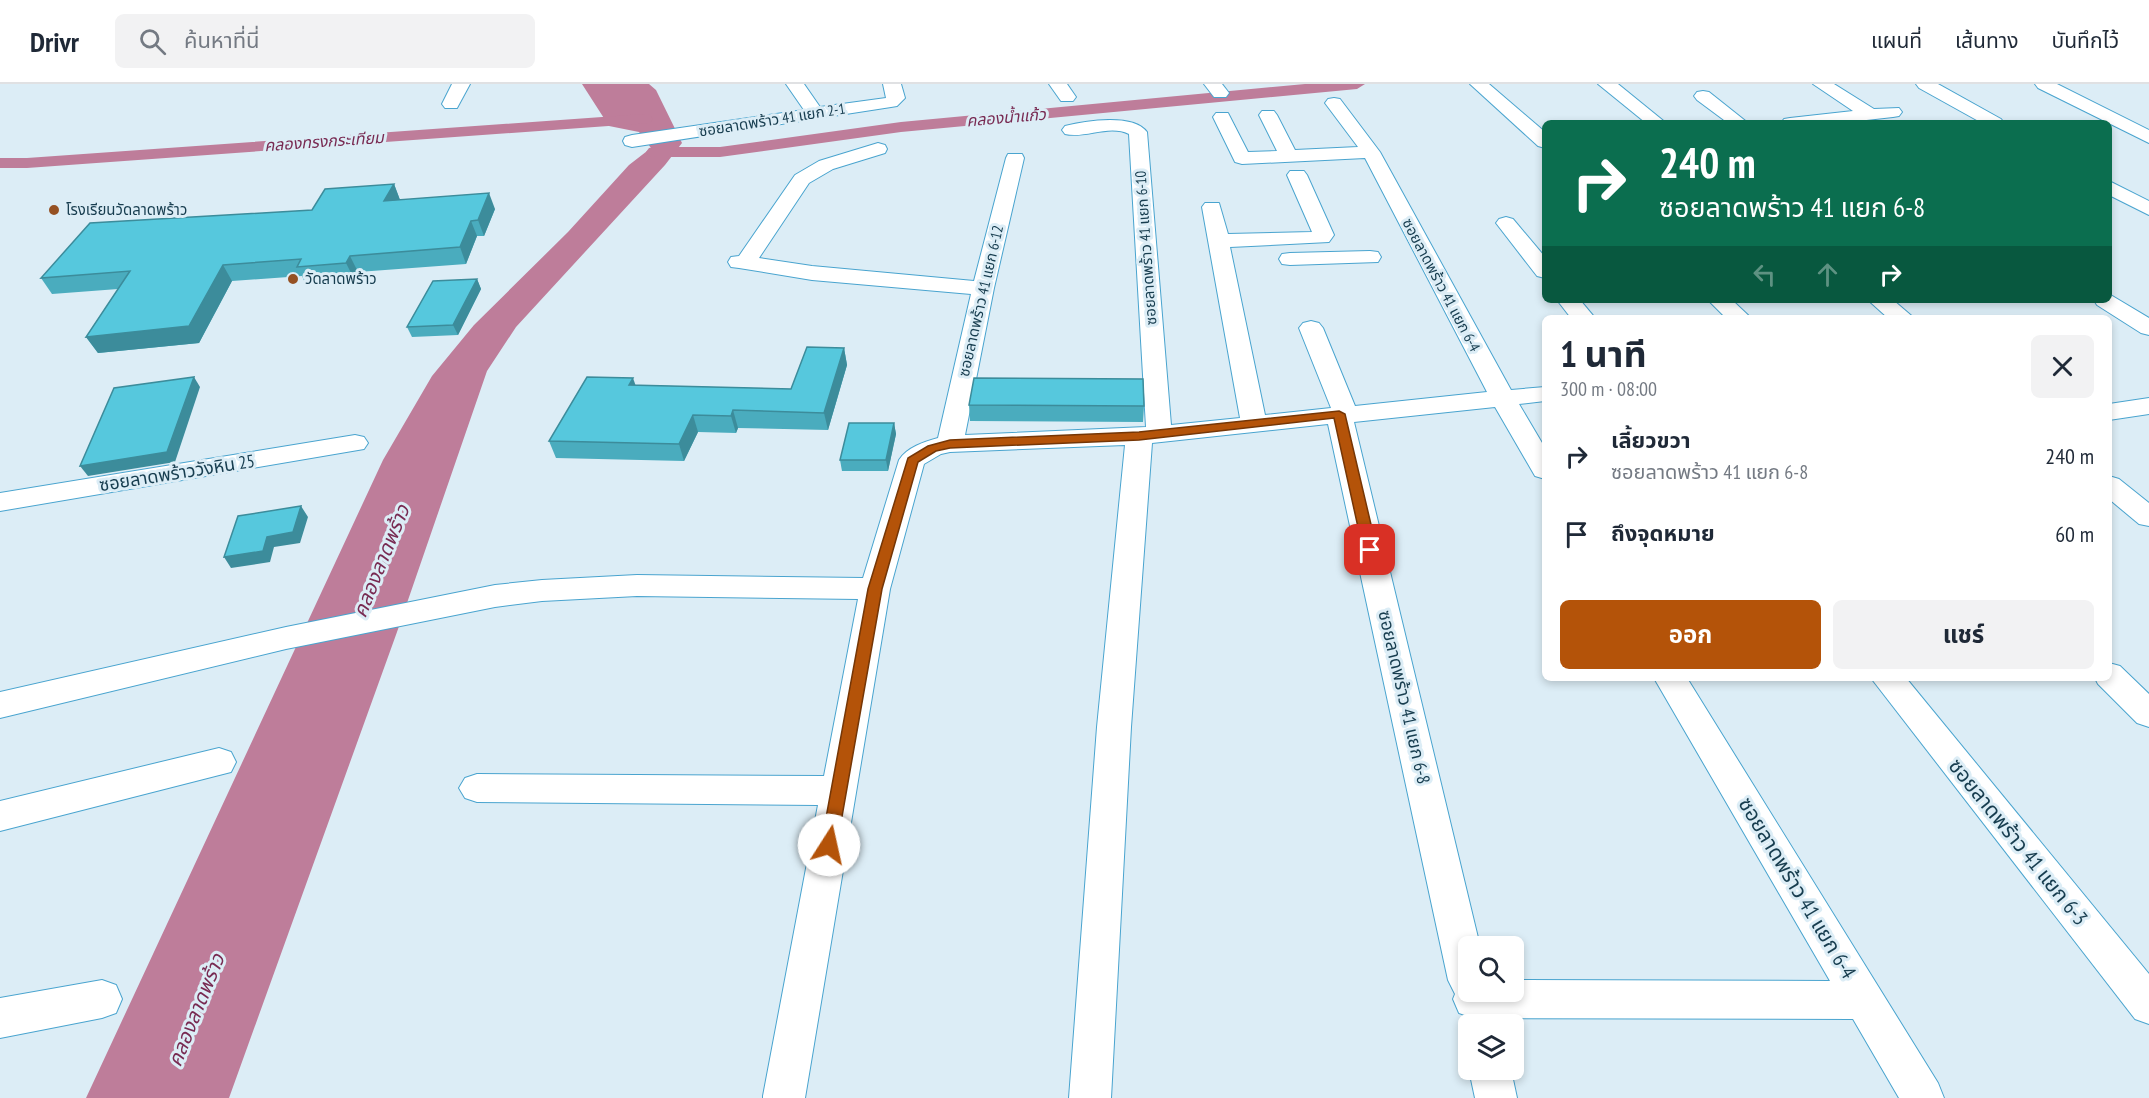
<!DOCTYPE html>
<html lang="th">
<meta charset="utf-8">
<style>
body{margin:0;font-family:"PT Sans Narrow","Noto Sans Thai",sans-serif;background:#f2f2f3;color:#1f2937;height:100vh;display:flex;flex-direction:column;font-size:22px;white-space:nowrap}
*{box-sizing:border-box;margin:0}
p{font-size:20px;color:#747a83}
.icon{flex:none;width:33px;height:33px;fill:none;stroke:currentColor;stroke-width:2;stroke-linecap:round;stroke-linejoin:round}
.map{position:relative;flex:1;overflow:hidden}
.drawer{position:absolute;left:1542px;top:231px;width:570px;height:366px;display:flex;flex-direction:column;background:#fff;border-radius:9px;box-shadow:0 3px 9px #0003}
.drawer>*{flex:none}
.top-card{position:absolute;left:1542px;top:36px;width:570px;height:183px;border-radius:9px;box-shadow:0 3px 9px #0003;background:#0b6e4f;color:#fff;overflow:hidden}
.buttons{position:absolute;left:1458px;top:852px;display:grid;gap:12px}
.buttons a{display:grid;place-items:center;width:66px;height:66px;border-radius:9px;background:#fff;box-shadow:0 3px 9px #0003;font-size:30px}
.pin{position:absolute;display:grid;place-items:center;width:51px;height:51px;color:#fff;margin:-26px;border-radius:12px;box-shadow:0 3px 9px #0006}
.me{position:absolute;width:66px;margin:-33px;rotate:10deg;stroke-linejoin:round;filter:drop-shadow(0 0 4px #0008)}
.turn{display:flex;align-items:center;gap:21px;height:126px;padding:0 18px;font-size:27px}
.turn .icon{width:78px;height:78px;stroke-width:2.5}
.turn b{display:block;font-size:42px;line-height:51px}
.lanes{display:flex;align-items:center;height:57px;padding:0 18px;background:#0003;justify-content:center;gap:30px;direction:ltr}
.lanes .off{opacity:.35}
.round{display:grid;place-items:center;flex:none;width:63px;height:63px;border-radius:9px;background:#f2f2f3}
.summary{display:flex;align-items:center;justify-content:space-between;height:102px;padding:0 18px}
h1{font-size:36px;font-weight:700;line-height:45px}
.button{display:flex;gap:12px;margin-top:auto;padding:12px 18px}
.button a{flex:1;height:69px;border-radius:9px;background:#b45309;color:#fff;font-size:24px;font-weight:700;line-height:69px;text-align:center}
.button a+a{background:#f2f2f3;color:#1f2937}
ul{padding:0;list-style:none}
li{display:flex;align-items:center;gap:18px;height:78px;padding:0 18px}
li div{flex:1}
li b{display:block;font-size:22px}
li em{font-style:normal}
header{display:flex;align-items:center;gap:36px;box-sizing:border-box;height:84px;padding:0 30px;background:#fff;border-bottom:2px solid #e0e1e3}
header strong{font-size:28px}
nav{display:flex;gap:33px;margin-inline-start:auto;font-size:21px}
.search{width:420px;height:54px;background:#f2f2f3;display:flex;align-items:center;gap:15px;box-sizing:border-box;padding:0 21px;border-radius:9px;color:#747a83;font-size:22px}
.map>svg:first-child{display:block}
.water{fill:#be7d9a}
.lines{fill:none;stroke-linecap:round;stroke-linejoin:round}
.canal{fill:#be7d9a;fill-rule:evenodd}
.minor-casing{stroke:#49a4cf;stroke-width:2}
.minor{fill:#fff;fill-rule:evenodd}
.wall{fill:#4aacbe}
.shaded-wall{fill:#3c8c9b}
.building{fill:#56c8dd;stroke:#3c8c9b;stroke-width:1.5}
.route{fill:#b45309;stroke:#753606;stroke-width:1.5}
.poi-dot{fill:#955123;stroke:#dcedf6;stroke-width:2}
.labels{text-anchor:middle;stroke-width:6;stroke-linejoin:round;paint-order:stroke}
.far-street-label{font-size:15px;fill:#173d4f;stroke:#dcedf6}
.far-poi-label{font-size:15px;fill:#173d4f;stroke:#dcedf6;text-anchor:start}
.far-water-label{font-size:16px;font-style:italic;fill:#782a52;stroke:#dcedf6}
.street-label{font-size:18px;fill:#173d4f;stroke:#dcedf6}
.water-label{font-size:20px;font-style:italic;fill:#782a52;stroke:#dcedf6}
.near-street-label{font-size:21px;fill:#173d4f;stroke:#dcedf6}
</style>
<header>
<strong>Drivr</strong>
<div class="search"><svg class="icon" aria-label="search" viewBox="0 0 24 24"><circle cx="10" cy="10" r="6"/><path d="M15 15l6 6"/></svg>ค้นหาที่นี่</div>
<nav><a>แผนที่</a><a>เส้นทาง</a><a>บันทึกไว้</a></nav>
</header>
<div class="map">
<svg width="2149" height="1014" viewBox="0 0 2149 1014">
<rect width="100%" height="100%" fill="#dcedf6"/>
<polygon class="water" points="582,0 649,0 656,6 682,59 665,81 516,243 487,287 397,548 229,1014 86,1014 383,376 432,292 474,241 568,148 629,81 651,64 639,48 609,42"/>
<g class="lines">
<g class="canal">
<polygon points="1305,0 1365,0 1357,5 901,48 720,73 655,73 649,72 646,68 649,64 655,63 720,63 901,38"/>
<polygon points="644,30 650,31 653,35 650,39 27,84 0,84 0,74 27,74"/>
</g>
<defs>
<g id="minor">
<polygon points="452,0 470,0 457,24 445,24 442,20"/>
<polygon points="786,0 804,0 820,23 886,14 883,0 901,0 905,14 897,22 891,23 632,63 625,61 623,57 625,53 632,51 804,26"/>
<polygon points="1049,0 1067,0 1076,13 1073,17 1061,17"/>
<polygon points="1204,0 1222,0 1229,9 1226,13 1214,13"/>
<polygon points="1470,0 1489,0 1545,48 1545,64 1538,62"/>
<polygon points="1598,0 1618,0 1666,39 1646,39"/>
<polygon points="1813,0 1834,0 1874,25 1899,24 1902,28 1899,32 1893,33 1840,39 1781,39 1784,35 1790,34 1853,27"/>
<polygon points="1916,0 1938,0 2001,35 2004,39 1982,39 1919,4"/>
<polygon points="2035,0 2057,0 2149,46 2149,59 2038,4"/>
<polygon points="1703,7 1709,8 1748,39 1728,39 1697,16 1694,12 1697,8"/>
<path d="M1334,14L1340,15L1380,68L1511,306L1545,303V317L1519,320L1545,364V395L1535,392L1495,323L1354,338L1480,862H1468V908H1514V896L1830,897L1654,594H1687L1938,999L1944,1014H1899L1853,935L1473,934L1459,929L1453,915L1455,910L1448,896L1328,340L1152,359L1131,643L1111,1014H1069L1097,643L1125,361L950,368L941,370L924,380L890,505L805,1014H763V1012L818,721L477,718L465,714L459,704L465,694L477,690L824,692L858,515L637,512L542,517L495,523L286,565L0,634V608L286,543L495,501L542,496L637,491L863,494L899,376C907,363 924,358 938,354L971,210L812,196L739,184L731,183L728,178L731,173L739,172L795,91L819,77L878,59L885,61L887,65L885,69L833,85L809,99L759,174L812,182L974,197L1006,74L1008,70H1022L1024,74L994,204L965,351L1146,343L1129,50C1109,40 1085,55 1065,50L1062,46L1065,42C1085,37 1133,29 1147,48L1171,341L1240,334L1202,123L1205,119H1219L1228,150L1312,148L1287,91L1290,87H1304L1307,91L1334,151L1329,158L1230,163L1265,331L1331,324L1299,244L1303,239L1311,237L1319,239L1323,244L1355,322L1487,308L1365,74L1242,80L1235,78L1213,33L1216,29H1228L1248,68L1277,67L1259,31L1262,27H1274L1277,31L1295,66L1358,63L1325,19L1328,15Z"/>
<polygon points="2109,97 2149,117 2149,131 2109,111"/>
<polygon points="1506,133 1513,135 1545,173 1545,194 1537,192 1496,139 1499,135"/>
<polygon points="1370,167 1378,168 1381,173 1378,178 1290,181 1282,180 1279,175 1282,170 1290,169"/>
<polygon points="2109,210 2149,234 2149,251 2141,249 2097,221 2094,216 2109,216"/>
<polygon points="1557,216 1580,216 1595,234 1571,234"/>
<polygon points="1708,216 1732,216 1751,234 1726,234"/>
<polygon points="1868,216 1893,216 1914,234 1888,234"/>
<polygon points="2149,314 2149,330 2109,336 2109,320"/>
<polygon points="355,351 364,353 368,359 364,365 0,427 0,409"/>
<polygon points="2109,392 2119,395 2149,419 2149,442 2139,440 2109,415"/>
<polygon points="2109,579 2120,582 2149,610 2149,643 2137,639 2098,600 2095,594 2109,594"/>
<polygon points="1871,594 1906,594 2149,890 2149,940 2135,935"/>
<polygon points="219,664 231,668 236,678 231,688 0,747 0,717"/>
<polygon points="102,896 116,901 122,915 116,929 102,934 0,954 0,914"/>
<polygon points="1469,986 1511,986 1517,1014 1475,1014"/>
</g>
</defs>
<use href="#minor" class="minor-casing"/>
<use href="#minor" class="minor"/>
</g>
<g class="wall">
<polygon points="394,100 400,116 495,125 484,152 477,152 466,180 358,188 354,195 305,199 302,192 232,197 199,259 98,269 86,253 118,205 52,210 41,194 312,126"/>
<polygon points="477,195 481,205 458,251 412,253 407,243"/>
<polygon points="844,264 847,281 828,346 738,344 736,349 698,348 684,377 556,374 549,357 635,301 791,305"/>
<polygon points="969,321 1144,322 1143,338 970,337"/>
<polygon points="894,339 896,350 888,387 842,387 840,376"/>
</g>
<g class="shaded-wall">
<polygon points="394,100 400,116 391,133 384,117"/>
<polygon points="489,109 495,125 484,152 478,136"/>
<polygon points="471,137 477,152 466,180 460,163"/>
<polygon points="350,172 358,188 354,195 346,179"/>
<polygon points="223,181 232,197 199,259 98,269 86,253"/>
<polygon points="477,195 481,205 458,251 453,241"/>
<polygon points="844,264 847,281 828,346 824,329"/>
<polygon points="194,293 200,303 175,378 88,392 80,382"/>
<polygon points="633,294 639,311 629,301"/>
<polygon points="733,326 738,344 736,349 731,332"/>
<polygon points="693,331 698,348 684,377 679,360"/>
<polygon points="894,339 896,350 888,387 886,376"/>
<polygon points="301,422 308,433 300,459 274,463 270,478 231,484 224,473"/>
</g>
<g class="building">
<polygon points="394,100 384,117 489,109 478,136 471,137 460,163 350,172 346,179 297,183 301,175 223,181 189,242 86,253 130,187 41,194 90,139 312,126 325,105"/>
<polygon points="477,195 453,241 407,243 433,197"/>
<polygon points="807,263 844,264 824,329 733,326 731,332 693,331 679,360 549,357 587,293 633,294 629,301 791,305"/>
<polygon points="194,293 167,368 80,382 114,304"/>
<polygon points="974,294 1143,295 1144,322 969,321"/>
<polygon points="849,339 894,339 886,376 840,376"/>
<polygon points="301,422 293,448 267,453 263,467 224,473 238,432"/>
</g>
<polygon class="route" points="1339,327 1345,330 1377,466 1370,471 1363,466 1334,334 1139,356 950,364 936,367 918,378 882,505 837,761 835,766 829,768 823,766 821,761 868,505 908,374 928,362 950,356 1139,348"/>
<g class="poi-dot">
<circle cx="54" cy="126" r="6"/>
<circle cx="293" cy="195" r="6"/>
</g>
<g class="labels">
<g class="far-street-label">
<text transform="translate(772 36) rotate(-9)" y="5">ซอยลาดพร้าว 41 แยก 2-1</text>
<text transform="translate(1146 164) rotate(-94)" y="5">ซอยลาดพร้าว 41 แยก 6-10</text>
<text transform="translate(1441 201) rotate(62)" y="5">ซอยลาดพร้าว 41 แยก 6-4</text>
<text transform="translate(981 217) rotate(-77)" y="5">ซอยลาดพร้าว 41 แยก 6-12</text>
</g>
<g class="far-poi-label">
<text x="66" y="131">โรงเรียนวัดลาดพร้าว</text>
<text x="305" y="200">วัดลาดพร้าว</text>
</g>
<g class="far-water-label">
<text transform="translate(1006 33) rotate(-5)" y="6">คลองน้ำแก้ว</text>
<text transform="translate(324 57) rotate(-4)" y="6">คลองทรงกระเทียม</text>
</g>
<g class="street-label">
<text transform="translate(177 389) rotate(-9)" y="6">ซอยลาดพร้าววังหิน 25</text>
<text transform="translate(1404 613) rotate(77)" y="6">ซอยลาดพร้าว 41 แยก 6-8</text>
</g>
<g class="water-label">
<text transform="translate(381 477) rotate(-68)" y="7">คลองลาดพร้าว</text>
<text transform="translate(196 926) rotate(-68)" y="7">คลองลาดพร้าว</text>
</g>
<g class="near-street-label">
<text transform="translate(2018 758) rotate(51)" y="7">ซอยลาดพร้าว 41 แยก 6-3</text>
<text transform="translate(1797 804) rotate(59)" y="7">ซอยลาดพร้าว 41 แยก 6-4</text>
</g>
</g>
</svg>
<div class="buttons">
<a><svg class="icon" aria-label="search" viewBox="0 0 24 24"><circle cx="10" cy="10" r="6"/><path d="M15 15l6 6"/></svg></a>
<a><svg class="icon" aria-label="layers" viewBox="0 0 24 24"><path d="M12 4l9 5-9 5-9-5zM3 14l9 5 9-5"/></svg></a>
</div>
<div class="pin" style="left:1370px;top:466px;background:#d93025"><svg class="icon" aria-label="arrive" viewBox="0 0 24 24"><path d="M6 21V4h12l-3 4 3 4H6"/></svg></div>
<svg class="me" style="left:829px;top:761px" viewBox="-20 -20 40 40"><circle r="19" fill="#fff"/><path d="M0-13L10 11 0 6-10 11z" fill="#b45309"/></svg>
<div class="top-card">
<div class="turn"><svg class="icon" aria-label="right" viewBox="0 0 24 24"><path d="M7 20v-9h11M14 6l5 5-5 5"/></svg><div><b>240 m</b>ซอยลาดพร้าว 41 แยก 6-8</div></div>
<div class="lanes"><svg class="icon off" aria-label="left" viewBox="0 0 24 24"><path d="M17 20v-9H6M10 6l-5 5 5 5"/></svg><svg class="icon off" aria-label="ahead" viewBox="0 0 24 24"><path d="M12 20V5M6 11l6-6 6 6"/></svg><svg class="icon" aria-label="right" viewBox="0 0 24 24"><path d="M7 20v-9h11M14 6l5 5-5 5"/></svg></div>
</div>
<section class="drawer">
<div class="summary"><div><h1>1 นาที</h1><p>300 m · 08:00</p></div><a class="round"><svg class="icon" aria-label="close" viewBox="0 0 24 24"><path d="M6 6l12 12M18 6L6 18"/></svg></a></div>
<ul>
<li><svg class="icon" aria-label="right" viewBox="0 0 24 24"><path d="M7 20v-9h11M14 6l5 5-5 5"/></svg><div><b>เลี้ยวขวา</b><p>ซอยลาดพร้าว 41 แยก 6-8</p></div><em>240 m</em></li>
<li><svg class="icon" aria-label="arrive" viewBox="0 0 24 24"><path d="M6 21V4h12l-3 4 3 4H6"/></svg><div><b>ถึงจุดหมาย</b></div><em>60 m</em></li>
</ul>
<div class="button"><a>ออก</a><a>แชร์</a></div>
</section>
</div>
